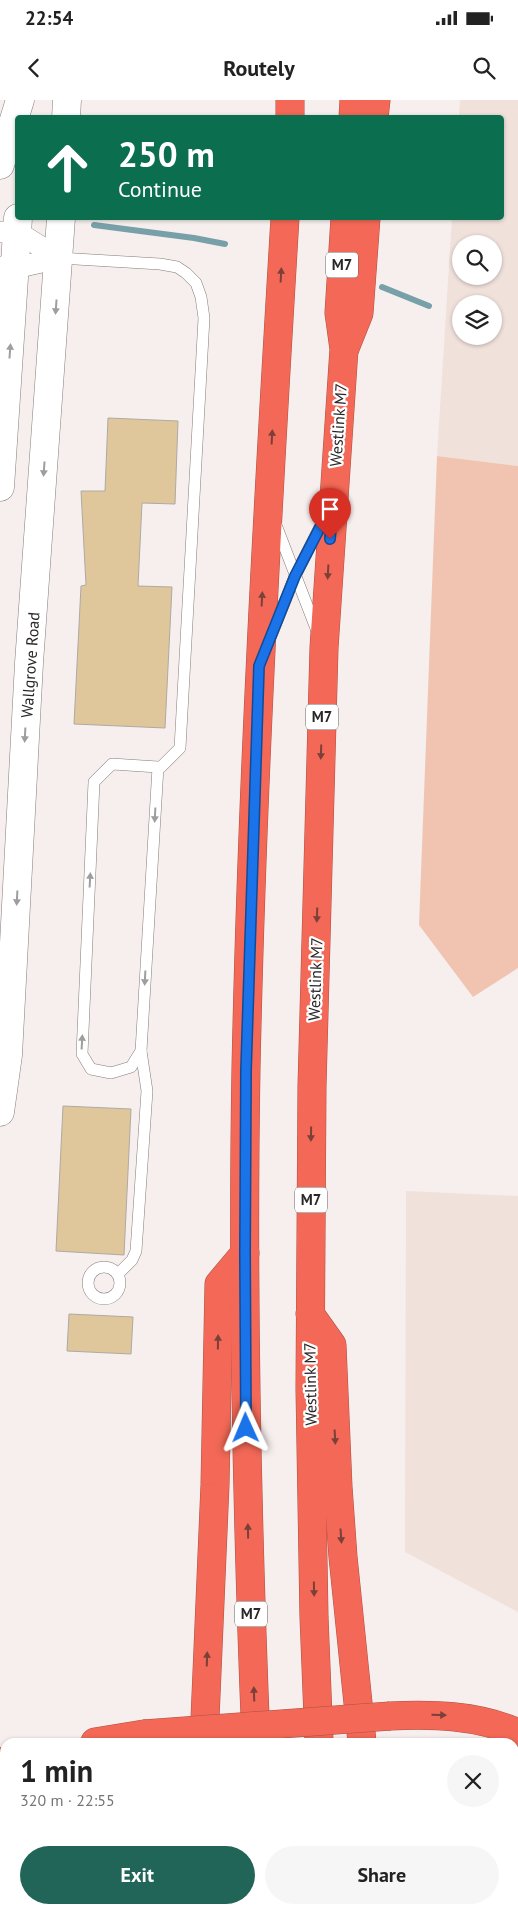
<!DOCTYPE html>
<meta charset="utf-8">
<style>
body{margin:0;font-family:"PT Sans",sans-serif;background:#f6f6f6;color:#222;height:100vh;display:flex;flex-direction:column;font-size:19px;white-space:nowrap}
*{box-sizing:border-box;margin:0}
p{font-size:16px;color:#767676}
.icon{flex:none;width:28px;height:28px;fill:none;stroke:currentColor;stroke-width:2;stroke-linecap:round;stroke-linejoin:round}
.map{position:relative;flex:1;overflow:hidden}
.panel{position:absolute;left:0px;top:1638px;width:519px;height:176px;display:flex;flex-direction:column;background:#fff;border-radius:15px 15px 0 0;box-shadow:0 1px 4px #0004}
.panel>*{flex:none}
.top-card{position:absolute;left:15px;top:15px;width:489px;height:105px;border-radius:5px;box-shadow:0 1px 4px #0004;background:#0b6e4f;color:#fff;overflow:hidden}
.buttons{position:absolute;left:452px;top:135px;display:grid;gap:10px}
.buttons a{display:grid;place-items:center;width:50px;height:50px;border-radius:50%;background:#fff;box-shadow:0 1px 4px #0004;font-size:25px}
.pin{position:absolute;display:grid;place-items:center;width:42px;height:42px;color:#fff;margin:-51px -21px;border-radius:50% 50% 50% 0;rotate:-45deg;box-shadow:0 0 5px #0007}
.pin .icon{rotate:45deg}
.me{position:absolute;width:55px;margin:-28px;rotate:359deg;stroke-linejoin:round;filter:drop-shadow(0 0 4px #0008)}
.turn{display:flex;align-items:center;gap:18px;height:105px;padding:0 20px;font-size:22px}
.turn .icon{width:65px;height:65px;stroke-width:2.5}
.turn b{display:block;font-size:35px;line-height:42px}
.round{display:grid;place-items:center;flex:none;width:52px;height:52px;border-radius:26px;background:#f6f6f6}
.overview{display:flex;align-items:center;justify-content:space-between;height:85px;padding:0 20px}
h1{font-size:30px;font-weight:600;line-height:38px}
.cta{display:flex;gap:10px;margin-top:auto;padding:10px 20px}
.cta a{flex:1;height:58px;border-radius:30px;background:#206558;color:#fff;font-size:20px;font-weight:600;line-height:58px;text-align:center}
.cta a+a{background:#f6f6f6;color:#222}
.status{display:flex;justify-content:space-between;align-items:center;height:35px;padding:0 25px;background:#fff;direction:ltr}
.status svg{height:14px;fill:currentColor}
header{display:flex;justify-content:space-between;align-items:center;height:65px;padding:0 20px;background:#fff;font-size:22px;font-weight:600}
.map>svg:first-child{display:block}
.built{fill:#f0e1db;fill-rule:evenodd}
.green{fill:#f1c4b2}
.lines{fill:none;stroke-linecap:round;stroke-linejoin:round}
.stream{stroke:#77a0a8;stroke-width:6}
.building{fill:#e0c69b;stroke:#adaaa5}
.service-casing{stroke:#837d7b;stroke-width:12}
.minor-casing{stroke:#837d7b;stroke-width:22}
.secondary-casing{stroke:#837d7b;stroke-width:29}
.motorway-casing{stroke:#ac5145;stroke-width:29}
.service{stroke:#fff;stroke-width:11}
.minor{stroke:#fff;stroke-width:21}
.secondary{stroke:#fff;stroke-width:28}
.motorway{stroke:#f36856;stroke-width:28}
.motorway-bridge-casing{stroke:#ac5145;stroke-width:29;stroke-linecap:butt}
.motorway-bridge{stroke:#f36856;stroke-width:28}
.oneway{fill:#7a4039}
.oneway2{fill:#9f9d9d}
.route-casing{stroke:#114b97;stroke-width:12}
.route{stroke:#1a73e8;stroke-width:9}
.labels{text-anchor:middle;stroke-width:4.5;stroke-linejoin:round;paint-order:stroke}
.shield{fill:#fff;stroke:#696767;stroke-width:1}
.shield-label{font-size:15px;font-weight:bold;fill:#292626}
.street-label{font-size:16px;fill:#292626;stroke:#fff}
</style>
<div class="status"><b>22:54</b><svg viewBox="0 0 49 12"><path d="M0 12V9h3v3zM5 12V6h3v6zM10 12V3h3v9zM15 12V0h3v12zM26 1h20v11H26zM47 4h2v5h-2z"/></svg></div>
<header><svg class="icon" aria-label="back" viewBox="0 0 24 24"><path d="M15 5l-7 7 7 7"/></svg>Routely<svg class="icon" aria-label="search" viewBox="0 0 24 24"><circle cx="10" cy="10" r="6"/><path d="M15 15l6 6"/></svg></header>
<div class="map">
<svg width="518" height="1813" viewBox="0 0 518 1813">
<rect width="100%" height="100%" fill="#f6efed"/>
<g class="built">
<path d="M460,0H518V366L437,356L452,118H501V18L459,17ZM461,144H494V176H461ZM461,204H494V236H461Z"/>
<polygon points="406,1091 518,1096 518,1512 405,1452"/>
</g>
<polygon class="green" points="437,356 518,366 518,868 473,897 419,825"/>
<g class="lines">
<g class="stream">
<polyline points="94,125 194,138 225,144"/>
<polyline points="382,187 429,206"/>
</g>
</g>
<g class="building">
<polygon points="108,318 178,321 175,404 142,403 138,486 172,487 165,628 74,624 81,486 86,485 81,391 105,391"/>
<polygon points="63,1006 131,1009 124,1155 56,1151"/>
<polygon points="69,1214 133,1217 131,1254 67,1251"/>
</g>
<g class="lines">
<defs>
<g id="service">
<polyline points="59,158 160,164 177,167 186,173 196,183 201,197 204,218 180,648 161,667 158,667 112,664 94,682 82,954 91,969 111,973 131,967 141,951 158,667"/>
<polyline points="276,425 317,531"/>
<polyline points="271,536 295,476 324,419"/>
<circle cx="104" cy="1183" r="16"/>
<polyline points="118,1174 132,1160 136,1151 147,991 141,951"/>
</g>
<g id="minor">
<polyline points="0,132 17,132 59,158"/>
<polyline points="0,167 15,168 59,158"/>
</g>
<g id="secondary">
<polyline points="66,18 67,0"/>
<polyline points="0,65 20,0"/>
<polyline points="0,387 18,118"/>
<polyline points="0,1012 8,955 29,563 61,118"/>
</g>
<g id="motorway">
<polyline points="290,18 290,0"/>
<polyline points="353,18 354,0"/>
<polyline points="374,18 376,0"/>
<polyline points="345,248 359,213 366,118"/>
<polyline points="310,1214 332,1245 338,1387 343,1457 362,1642"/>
<path d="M390,1616C433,1614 478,1615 518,1633"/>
<polyline points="95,1642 144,1634"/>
<polyline points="204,1642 215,1385 219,1184 245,1153"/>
<path d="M256,1642C247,1418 242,1193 246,968C252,684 268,401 285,118"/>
<polyline points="319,1642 314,1517 310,1289 312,986 324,548 344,249 339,213 345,118"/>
<polyline points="0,1662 5,1661"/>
<polyline points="514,1666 518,1668"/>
<polyline points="0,1696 5,1695"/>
<polyline points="204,1809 204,1813"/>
<polyline points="264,1809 264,1813"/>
<polyline points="328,1809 328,1813"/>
<polyline points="378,1809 379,1813"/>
</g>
</defs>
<use href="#service" class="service-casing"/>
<use href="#minor" class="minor-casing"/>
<use href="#secondary" class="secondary-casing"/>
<use href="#motorway" class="motorway-casing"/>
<use href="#service" class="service"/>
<use href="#minor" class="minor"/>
<use href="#secondary" class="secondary"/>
<use href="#motorway" class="motorway"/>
<defs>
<polyline id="motorway-bridge" points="144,1634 390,1616"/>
</defs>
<use href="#motorway-bridge" class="motorway-bridge-casing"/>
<use href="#motorway-bridge" class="motorway-bridge"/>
</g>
<defs><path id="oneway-solid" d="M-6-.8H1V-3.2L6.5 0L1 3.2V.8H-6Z" transform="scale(1.25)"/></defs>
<g class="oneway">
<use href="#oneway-solid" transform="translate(281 175) rotate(-87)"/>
<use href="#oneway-solid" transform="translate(272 337) rotate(-87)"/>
<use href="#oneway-solid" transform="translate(328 472) rotate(93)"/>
<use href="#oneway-solid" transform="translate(262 499) rotate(-87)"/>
<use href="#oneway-solid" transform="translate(321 652) rotate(92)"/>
<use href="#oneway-solid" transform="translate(317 815) rotate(92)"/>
<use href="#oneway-solid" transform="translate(311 1034) rotate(91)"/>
<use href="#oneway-solid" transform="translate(218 1242) rotate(-89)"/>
<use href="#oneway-solid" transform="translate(335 1337) rotate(87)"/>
<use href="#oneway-solid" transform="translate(248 1431) rotate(-91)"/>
<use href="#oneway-solid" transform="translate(341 1436) rotate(86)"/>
<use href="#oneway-solid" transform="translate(314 1489) rotate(89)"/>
<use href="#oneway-solid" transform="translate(207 1559) rotate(-88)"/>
<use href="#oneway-solid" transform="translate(254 1594) rotate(-92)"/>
<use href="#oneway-solid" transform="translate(439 1615) rotate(2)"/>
</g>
<g class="oneway2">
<use href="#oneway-solid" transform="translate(56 207) rotate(94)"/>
<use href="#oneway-solid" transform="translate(10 251) rotate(-86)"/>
<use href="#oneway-solid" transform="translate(44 369) rotate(94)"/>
<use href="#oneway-solid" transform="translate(25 635) rotate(93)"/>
<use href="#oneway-solid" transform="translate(155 715) rotate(93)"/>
<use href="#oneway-solid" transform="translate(90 780) rotate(-87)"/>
<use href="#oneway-solid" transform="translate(17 798) rotate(93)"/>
<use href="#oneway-solid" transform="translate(145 878) rotate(93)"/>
<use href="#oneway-solid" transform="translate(82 942) rotate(-87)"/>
</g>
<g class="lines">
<defs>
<polyline id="route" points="246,1328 245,1153 246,970 259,566 295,476 333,402 330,439"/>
</defs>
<use href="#route" class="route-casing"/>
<use href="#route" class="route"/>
</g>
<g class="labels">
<g class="shield">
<rect x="326" y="152.5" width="32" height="25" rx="4"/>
<rect x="306" y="604.5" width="32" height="25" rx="4"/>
<rect x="295" y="1087.5" width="32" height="25" rx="4"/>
<rect x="235" y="1501.5" width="32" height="25" rx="4"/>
</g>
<g class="shield-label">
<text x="342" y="170">M7</text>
<text x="322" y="622">M7</text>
<text x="311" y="1105">M7</text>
<text x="251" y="1519">M7</text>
</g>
<g class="street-label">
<text transform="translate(338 325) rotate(-86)" y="6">Westlink M7</text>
<text transform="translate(30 565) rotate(-86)" y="6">Wallgrove Road</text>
<text transform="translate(315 879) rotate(-88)" y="6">Westlink M7</text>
<text transform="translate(310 1284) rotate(-91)" y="6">Westlink M7</text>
</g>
</g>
</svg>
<div class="buttons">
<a><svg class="icon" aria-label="search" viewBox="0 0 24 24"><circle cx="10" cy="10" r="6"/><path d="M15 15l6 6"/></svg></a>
<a><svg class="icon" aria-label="layers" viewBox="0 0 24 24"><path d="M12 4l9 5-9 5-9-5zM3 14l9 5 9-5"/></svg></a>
</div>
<div class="pin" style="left:330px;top:439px;background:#d93025"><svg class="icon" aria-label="arrive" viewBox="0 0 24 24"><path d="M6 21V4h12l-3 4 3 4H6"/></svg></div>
<svg class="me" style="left:246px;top:1328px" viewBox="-20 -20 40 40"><path d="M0-17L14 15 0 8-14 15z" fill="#1a73e8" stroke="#fff" stroke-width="4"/></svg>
<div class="top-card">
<div class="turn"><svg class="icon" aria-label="ahead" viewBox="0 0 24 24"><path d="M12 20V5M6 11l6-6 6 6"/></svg><div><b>250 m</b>Continue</div></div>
</div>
<section class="panel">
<div class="overview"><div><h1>1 min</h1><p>320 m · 22:55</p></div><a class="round"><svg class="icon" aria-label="close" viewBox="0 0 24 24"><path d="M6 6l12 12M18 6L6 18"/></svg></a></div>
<div class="cta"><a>Exit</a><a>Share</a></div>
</section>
</div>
